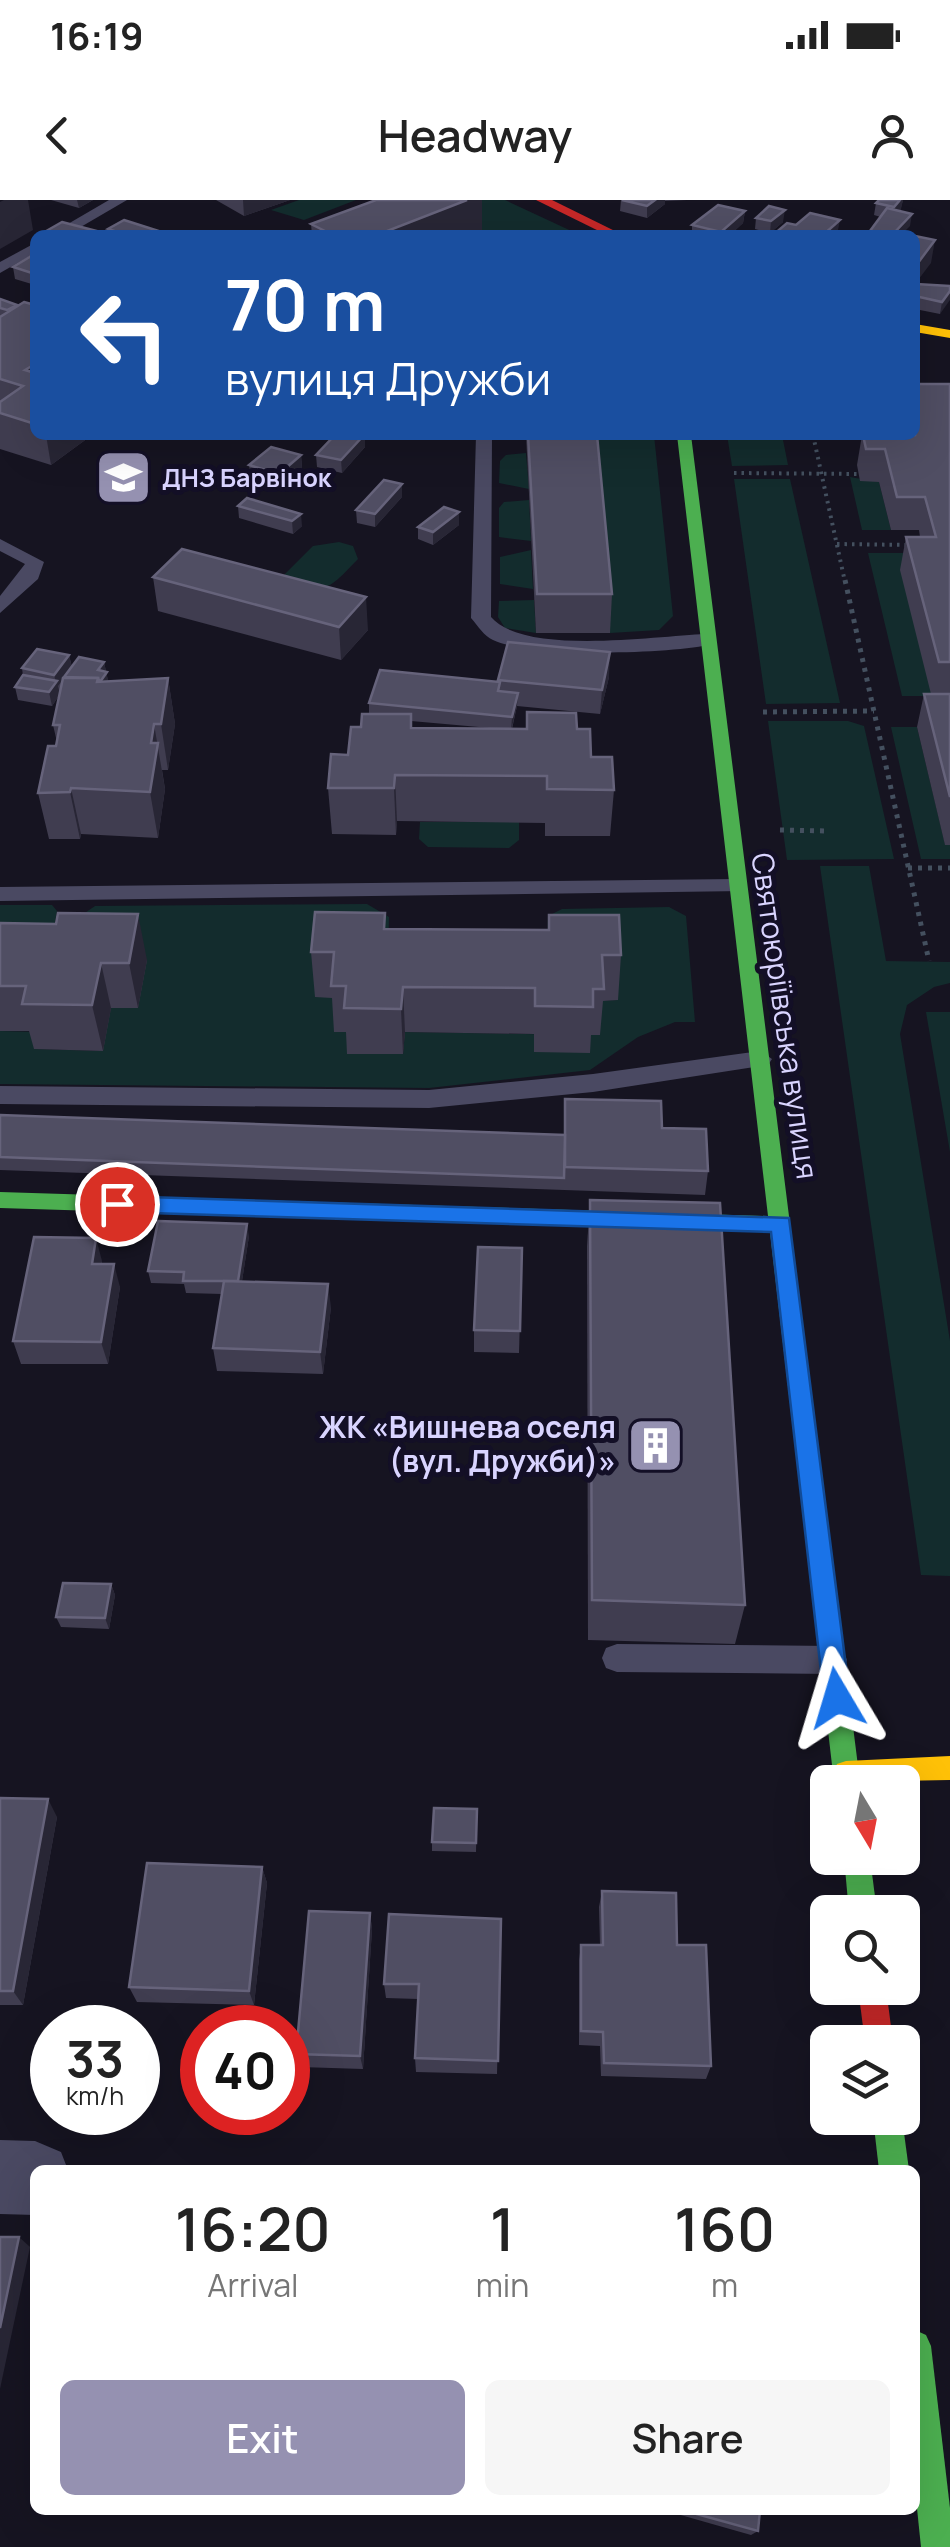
<!DOCTYPE html>
<meta charset="utf-8">
<style>
body{margin:0;font-family:Manrope,sans-serif;background:#f6f6f6;color:#222;height:100vh;display:flex;flex-direction:column;font-size:38px;white-space:nowrap}
*{box-sizing:border-box;margin:0}
p{font-size:32px;color:#767676}
.icon{flex:none;width:55px;height:55px;fill:none;stroke:currentColor;stroke-width:2;stroke-linecap:round;stroke-linejoin:round}
.map{position:relative;flex:1;overflow:hidden}
.sheet{position:absolute;left:30px;top:1965px;width:890px;height:350px;display:flex;flex-direction:column;background:#fff;border-radius:15px;box-shadow:0 10px 40px #0002}
.sheet>*{flex:none}
.top-card{position:absolute;left:30px;top:30px;width:890px;height:210px;border-radius:15px;box-shadow:0 10px 40px #0002;background:#1a4fa0;color:#fff;overflow:hidden}
.needle{width:65px;rotate:170deg}
.controls{position:absolute;left:810px;top:1565px;display:grid;gap:20px}
.controls a{display:grid;place-items:center;width:110px;height:110px;border-radius:15px;background:#fff;box-shadow:0 10px 40px #0002;font-size:50px}
.speed{position:absolute;left:30px;top:1805px;display:flex;gap:20px;font-size:50px;font-weight:700;text-align:center}
.speed>*{display:grid;place-content:center;width:130px;height:130px;border-radius:50%;background:#fff;box-shadow:0 10px 40px #0002;line-height:1}
.speed small{font-size:25px;font-weight:400}
.speed .limit{border:15px solid #d22;background:#fff;color:#111}
.pin{position:absolute;display:grid;place-items:center;width:85px;height:85px;color:#fff;margin:-42px;border:5px solid #fff;border-radius:50%;box-shadow:0 2px 10px #0007}
.me{position:absolute;width:110px;margin:-55px;rotate:353deg;stroke-linejoin:round;filter:drop-shadow(0 0 8px #0008)}
.turn{display:flex;align-items:center;gap:35px;height:210px;padding:0 30px;font-size:45px}
.turn .icon{width:130px;height:130px;stroke-width:2.5}
.turn b{display:block;font-size:70px;line-height:85px}
.eta{display:flex;justify-content:space-evenly;align-items:center;height:170px;text-align:center}
.eta b{font-size:60px;font-weight:600;line-height:70px}
.primary-button{display:flex;gap:20px;margin-top:auto;padding:20px 30px}
.primary-button a{flex:1;height:115px;border-radius:15px;background:#9591b1;color:#fff;font-size:40px;font-weight:600;line-height:115px;text-align:center}
.primary-button a+a{background:#f6f6f6;color:#222}
.status{display:flex;justify-content:space-between;align-items:center;height:70px;padding:0 50px;background:#fff;direction:ltr}
.status svg{height:28px;fill:currentColor}
header{display:flex;justify-content:space-between;align-items:center;height:130px;padding:0 30px;background:#fff;font-size:45px;font-weight:600}
.map>svg:first-child{display:block}
.green{fill:#132c2d}
.lines{fill:none;stroke-linecap:round;stroke-linejoin:round}
.path-far1{stroke:#44505f;stroke-width:4;stroke-dasharray:2.5 5;stroke-linecap:butt}
.path{stroke:#44505f;stroke-width:5;stroke-dasharray:4 6;stroke-linecap:butt}
.lane{fill:#4a4962;fill-rule:evenodd}
.street{fill:#4a4962;fill-rule:evenodd}
.fast{fill:#4caf50;fill-rule:evenodd}
.slow{fill:#ffc107;fill-rule:evenodd}
.jam{fill:#c62828;fill-rule:evenodd}
.wall{fill:#403d50;fill-rule:evenodd}
.shaded-wall{fill:#282635}
.building{fill:#504e63;stroke:#66637b;stroke-width:2.5}
.route{fill:#1a73e8;stroke:#114b97;stroke-width:2.5}
.labels{text-anchor:middle;stroke-width:10;stroke-linejoin:round;paint-order:stroke}
.far-poi-label{font-size:25px;font-weight:bold;fill:#d9d4ff;stroke:#130f26;text-anchor:start}
.street-label{font-size:30px;fill:#d9d4ff;stroke:#130f26}
.poi-label{font-size:30px;font-weight:bold;fill:#d9d4ff;stroke:#130f26;text-anchor:end}
</style>
<div class="status"><b>16:19</b><svg viewBox="0 0 49 12"><path d="M0 12V9h3v3zM5 12V6h3v6zM10 12V3h3v9zM15 12V0h3v12zM26 1h20v11H26zM47 4h2v5h-2z"/></svg></div>
<header><svg class="icon" aria-label="back" viewBox="0 0 24 24"><path d="M15 5l-7 7 7 7"/></svg>Headway<svg class="icon" aria-label="person" viewBox="0 0 24 24"><circle cx="12" cy="8" r="4"/><path d="M4 21q1-7 8-7t8 7"/></svg></header>
<div class="map">
<svg width="950" height="2347" viewBox="0 0 950 2347">
<rect width="100%" height="100%" fill="#161421"/>
<g class="green">
<polygon points="299,0 356,0 304,20 271,10"/>
<polygon points="385,0 505,0 580,35 487,35 432,8"/>
<polygon points="591,235 654,235 673,416 659,430 610,433"/>
<polygon points="727,235 782,235 788,265 732,266"/>
<polygon points="526,253 529,289 499,283 500,261 506,255"/>
<polygon points="850,277 879,282 891,330 862,330"/>
<polygon points="734,279 790,279 840,503 766,504"/>
<polygon points="529,300 531,341 499,337 499,308 504,302"/>
<path d="M339,342L353,346L358,359C327,391 327,394 284,382V375L313,346Z"/>
<polygon points="531,350 533,389 500,384 500,357"/>
<polygon points="868,353 925,353 932,496 902,496"/>
<polygon points="534,400 536,433 505,428 498,417 499,401"/>
<polygon points="768,521 848,521 864,526 894,659 787,660"/>
<polygon points="891,527 917,527 945,644 950,645 950,659 921,659"/>
<polygon points="420,622 519,622 519,640 509,648 428,647 419,639"/>
<polygon points="820,666 869,666 886,761 950,762 950,783 934,787 907,805 900,834 950,1141 950,1376 921,1375"/>
<polygon points="367,704 389,717 388,759 338,798 335,831 349,832 348,854 403,854 405,832 589,835 599,801 617,800 547,761 548,716 562,709 669,707 686,716 695,822 675,822 638,837 590,870 429,888 0,884 0,831 39,832 35,849 102,851 111,808 79,717 95,706"/>
<polygon points="0,705 52,705 57,711 46,770 0,769"/>
<polygon points="926,812 950,812 950,952"/>
</g>
<g class="lines">
<g class="path-far1">
<polyline points="813,235 845,382"/>
<polyline points="734,273 858,274"/>
<polyline points="837,344 911,345"/>
</g>
<g class="path">
<polyline points="845,380 929,761"/>
<polyline points="763,512 874,511"/>
<polyline points="780,630 828,631"/>
<polyline points="908,668 950,668"/>
</g>
<g class="lane">
<polygon points="109,0 127,0 67,35 49,35"/>
<polygon points="35,43 35,53 0,73 0,62"/>
<path d="M476,235H492L491,417C524,456 655,436 706,434L716,440L713,444C671,454 531,458 493,440C484,436 478,426 471,418Z"/>
<polygon points="0,339 44,362 38,379 0,413 0,396 25,364 0,351"/>
<polygon points="736,679 744,681 744,691 0,701 0,687"/>
<polygon points="760,851 772,859 768,865 593,892 429,908 0,904 0,886 429,890 593,874"/>
<polygon points="617,1444 832,1446 843,1450 847,1460 843,1470 832,1474 617,1472 606,1468 602,1458 606,1448"/>
</g>
<polygon class="street" points="0,1940 35,1941 61,1952 68,1970 35,1970 35,2015 0,2014"/>
<g class="fast">
<polygon points="677,235 691,235 860,1582 834,1582 770,1032 0,1008 0,992 768,1016"/>
<polygon points="844,1658 870,1658 877,1712 849,1712"/>
<polygon points="873,1918 902,1918 909,1970 879,1970"/>
<polygon points="915,2130 926,2135 931,2146 950,2308 950,2347 921,2347 915,2289"/>
</g>
<g class="slow">
<polygon points="915,124 950,130 950,138 915,132"/>
<polygon points="950,1556 950,1580 839,1582 833,1573 837,1564 846,1561"/>
</g>
<g class="jam">
<polygon points="536,0 552,0 623,35 607,35"/>
<polygon points="858,1788 886,1788 893,1842 865,1842"/>
</g>
</g>
<g class="wall">
<polygon points="51,0 93,0 79,8"/>
<polygon points="216,0 290,0 244,16"/>
<polygon points="621,0 687,0 665,1 665,4 647,18 620,11"/>
<polygon points="879,0 903,0 900,11 910,26 874,15 876,3"/>
<polygon points="745,11 743,23 730,35 692,35 692,25"/>
<polygon points="756,18 783,22 770,33 755,29"/>
<polygon points="311,24 482,35 312,35"/>
<polygon points="108,29 165,33 166,35 41,35 109,34"/>
<polygon points="35,56 35,85 15,79 13,67"/>
<polygon points="915,86 950,86 940,114 915,109"/>
<polygon points="0,99 17,106 35,105 35,235 92,235 51,265 0,249"/>
<polygon points="950,184 950,645 945,645 917,527 924,494 931,494 900,370 906,337 920,337 919,330 891,330 879,282 860,281 857,265 862,235 915,235"/>
<polygon points="365,235 365,247 342,273 317,267 316,255"/>
<polygon points="526,235 597,235 612,394 610,433 536,433"/>
<polygon points="301,255 302,268 281,287 251,278 249,265"/>
<polygon points="402,297 375,327 357,323 356,310"/>
<polygon points="247,298 302,326 293,334 239,318 238,306"/>
<polygon points="459,325 433,345 418,339 418,327"/>
<polygon points="153,377 368,430 341,460 158,411"/>
<path d="M508,442L609,477L600,514L517,506L512,529H577L591,557L614,590L610,636H545V623L397,621L396,635L332,634L328,588L348,555L361,527L369,514V503L498,482ZM411,521L490,528H412Z"/>
<polygon points="69,455 72,467 104,462 108,481 168,478 175,524 168,570 162,570 165,589 158,638 81,634 80,639 49,639 38,593 56,546 57,542 53,525 60,494 52,506 18,500 15,487 23,476 22,468"/>
<polygon points="549,715 621,755 618,800 603,801 600,835 591,835 590,853 534,852 534,834 405,832 403,854 347,854 346,832 334,832 332,798 315,797 311,752 386,729 548,730"/>
<polygon points="0,723 147,760 138,808 111,808 103,851 34,849 29,831 0,831"/>
<polygon points="565,899 662,928 708,971 705,995 0,970 0,915 564,935"/>
<polygon points="590,1000 745,1405 735,1444 588,1440 587,1046"/>
<polygon points="249,1036 242,1081 331,1107 323,1174 217,1171 213,1148 222,1094 186,1093 184,1084 151,1083 148,1071"/>
<polygon points="522,1048 519,1153 474,1152 474,1130"/>
<polygon points="102,1061 102,1064 120,1087 108,1164 21,1164 13,1141"/>
<polygon points="111,1384 115,1395 109,1429 61,1427 56,1417"/>
<polygon points="0,1598 57,1617 23,1805 0,1805"/>
<polygon points="477,1609 476,1652 432,1651 432,1642"/>
<polygon points="262,1667 267,1683 254,1805 137,1802 129,1787"/>
<polygon points="602,1691 677,1745 711,1866 706,1879 601,1876 600,1846 579,1845 579,1760 581,1745 600,1745 599,1707"/>
<polygon points="370,1713 372,1729 363,1869 300,1867 296,1854"/>
<polygon points="501,1719 497,1874 416,1872 415,1858 418,1799 386,1798 384,1784"/>
<polygon points="663,2310 760,2310 758,2331 751,2335"/>
</g>
<g class="shaded-wall">
<polygon points="4,0 28,0 33,30 0,49 0,2"/>
<polygon points="77,0 93,0 79,8"/>
<polygon points="243,0 290,0 244,16"/>
<polygon points="467,0 482,0 482,35 377,35"/>
<polygon points="655,0 665,0 665,4 647,18 647,6"/>
<polygon points="900,0 903,0 901,9 892,19 894,7"/>
<polygon points="785,10 783,22 770,33 771,21"/>
<polygon points="745,11 743,23 730,35 721,35 721,32"/>
<polygon points="912,14 910,26 901,35 892,35"/>
<polygon points="840,20 837,35 823,35"/>
<polygon points="935,40 931,63 915,84 915,67"/>
<polygon points="950,91 950,100 940,114 942,102"/>
<polygon points="35,164 35,207 25,170"/>
<polygon points="46,235 92,235 51,265"/>
<polygon points="365,235 365,247 342,273 341,260"/>
<polygon points="301,255 302,268 281,287 279,274"/>
<polygon points="402,284 402,297 375,327 375,314"/>
<polygon points="459,312 459,325 433,345 433,332"/>
<polygon points="301,314 302,326 293,334 292,321"/>
<polygon points="366,397 368,430 341,460 339,427"/>
<polygon points="610,452 609,477 600,514 602,490"/>
<polygon points="69,455 72,468 58,486 60,494 52,506 49,492 56,483 54,475"/>
<polygon points="104,462 109,485 101,496 98,470"/>
<polygon points="168,478 175,524 168,570 161,524"/>
<polygon points="518,493 517,506 511,531 512,517"/>
<polygon points="154,524 165,589 158,638 150,592 151,543"/>
<polygon points="395,575 397,621 396,635 394,588"/>
<polygon points="71,588 81,634 80,639 70,592"/>
<polygon points="138,714 147,760 138,808 129,763"/>
<polygon points="101,763 111,808 103,851 92,805"/>
<polygon points="403,787 405,832 403,854 401,809"/>
<polygon points="247,1024 249,1036 240,1094 238,1082"/>
<polygon points="96,1038 102,1061 98,1087 92,1064"/>
<polygon points="114,1064 120,1087 108,1164 101,1142"/>
<polygon points="328,1084 331,1107 323,1174 320,1152"/>
<polygon points="111,1384 115,1395 109,1429 105,1418"/>
<polygon points="48,1599 57,1617 23,1805 13,1791"/>
<polygon points="262,1667 267,1683 254,1805 249,1791"/>
<polygon points="370,1713 372,1729 363,1869 360,1856"/>
<polygon points="19,2037 30,2047 0,2189 0,2128"/>
</g>
<g class="building">
<polygon points="376,0 467,0 377,35 333,35 311,24"/>
<polygon points="622,0 655,0 647,6"/>
<polygon points="879,0 900,0 894,7 876,3"/>
<polygon points="718,5 745,11 721,32 692,25"/>
<polygon points="769,6 785,10 771,21 756,18"/>
<polygon points="887,8 912,14 892,35 867,35"/>
<polygon points="810,13 840,20 823,35 773,35 787,23 796,25"/>
<polygon points="124,20 165,33 161,35 127,35 108,29"/>
<polygon points="62,22 112,35 41,34"/>
<polygon points="915,36 935,40 915,67"/>
<polygon points="33,55 35,56 35,74 13,67"/>
<polygon points="916,84 950,86 950,91 942,102 915,96"/>
<polygon points="0,99 17,105 7,110 0,108"/>
<polygon points="24,102 35,105 35,164 25,170 35,173 35,224 0,213 0,202 23,186 0,179 0,117"/>
<polygon points="915,184 950,184 950,462 939,462 906,337 936,337 925,297 897,297 885,249 866,249 863,235 915,235"/>
<polygon points="335,235 364,235 341,260 316,255"/>
<polygon points="528,235 597,235 612,394 537,394"/>
<polygon points="271,247 301,255 279,274 249,265"/>
<polygon points="384,280 402,284 375,314 356,310"/>
<polygon points="247,298 301,314 292,321 238,306"/>
<polygon points="444,307 459,312 433,332 418,327"/>
<polygon points="182,349 366,397 339,427 153,377"/>
<polygon points="508,442 610,452 602,490 498,480"/>
<polygon points="37,449 69,455 54,475 22,468"/>
<polygon points="79,457 104,462 98,470 107,472 100,482 98,478 64,477"/>
<polygon points="380,470 500,482 498,491 518,493 512,517 369,503"/>
<polygon points="23,475 57,481 49,492 15,487"/>
<polygon points="63,478 98,478 97,482 168,478 161,524 154,524 151,543 158,543 150,592 71,588 70,592 38,593 48,546 56,546 60,525 53,525"/>
<polygon points="924,494 950,494 950,597"/>
<polygon points="527,512 576,513 577,529 590,529 591,557 612,557 614,590 547,589 547,576 395,575 394,588 328,588 331,554 348,555 351,527 361,527 362,514 411,514 411,528 527,529"/>
<polygon points="315,712 385,713 384,729 549,730 549,715 619,715 621,755 602,755 604,789 593,789 593,807 535,806 535,788 403,787 401,809 344,808 346,786 331,786 334,752 311,752"/>
<polygon points="58,713 138,714 129,763 101,763 92,805 22,804 26,786 0,786 0,723 56,724"/>
<polygon points="565,899 661,901 662,928 706,929 708,971 565,967"/>
<polygon points="0,915 565,935 564,978 0,957"/>
<polygon points="590,1000 720,1003 745,1405 592,1400"/>
<polygon points="158,1021 247,1024 238,1081 183,1081 184,1072 148,1071"/>
<polygon points="34,1037 96,1038 92,1064 114,1064 101,1142 13,1141"/>
<polygon points="478,1047 522,1048 520,1131 474,1130"/>
<polygon points="224,1081 328,1084 320,1152 213,1148"/>
<polygon points="63,1383 111,1384 105,1418 56,1417"/>
<polygon points="0,1598 48,1599 13,1791 0,1791"/>
<polygon points="434,1608 477,1609 476,1643 432,1642"/>
<polygon points="147,1663 262,1667 249,1791 129,1787"/>
<polygon points="602,1691 676,1693 677,1745 706,1745 711,1866 604,1863 603,1832 581,1831 581,1745 603,1745"/>
<polygon points="309,1711 370,1713 360,1856 296,1854"/>
<polygon points="389,1714 501,1719 498,1861 415,1858 419,1784 384,1784"/>
<polygon points="0,2037 19,2037 0,2128"/>
<polygon points="682,2310 760,2310 758,2331"/>
</g>
<polygon class="route" points="117,996 789,1018 850,1498 846,1506 837,1509 828,1506 824,1498 771,1032 117,1012 106,1004"/>
<defs>
<symbol id="school-square" viewBox="-11 -11 22 22"><rect x="-9" y="-9" width="18" height="18" rx="4" fill="#9591b1" stroke="#130f26"/><path d="M0-5L7-2L0 1L-7-2ZM-4 1L0 2.5L4 1V4Q0 6-4 4Z" fill="#fff"/></symbol>
<symbol id="building-square" viewBox="-11 -11 22 22"><rect x="-9" y="-9" width="18" height="18" rx="4" fill="#9591b1" stroke="#130f26"/><path d="M-4-6H4V6H1V3H-1V6H-4ZM-2.5-4.3h1.7v1.8h-1.7ZM.8-4.3h1.7v1.8H.8ZM-2.5-1h1.7V.8h-1.7ZM.8-1h1.7V.8H.8Z" fill="#fff"/></symbol>
</defs>
<g fill-rule="evenodd">
<use href="#school-square" x="92" y="246" width="63" height="63"/>
<use href="#building-square" x="624" y="1214" width="63" height="63"/>
</g>
<g class="labels">
<g class="far-poi-label">
<text x="162" y="287">ДНЗ Барвінок</text>
</g>
<g class="street-label">
<text transform="translate(784 816) rotate(82)" y="10">Святоюріївська вулиця</text>
</g>
<g class="poi-label">
<text x="616" y="1238">ЖК «Вишнева оселя<tspan x="616" dy="34">(вул. Дружби)»</tspan></text>
</g>
</g>
</svg>
<div class="controls">
<a><svg class="needle" viewBox="-14 -14 28 28"><path d="M0-13l5 13h-10z" fill="#e53935"/><path d="M0 13l5-13h-10z" fill="#767676"/></svg></a>
<a><svg class="icon" aria-label="search" viewBox="0 0 24 24"><circle cx="10" cy="10" r="6"/><path d="M15 15l6 6"/></svg></a>
<a><svg class="icon" aria-label="layers" viewBox="0 0 24 24"><path d="M12 4l9 5-9 5-9-5zM3 14l9 5 9-5"/></svg></a>
</div>
<div class="speed"><div>33<small>km/h</small></div><div class="limit">40</div></div>
<div class="pin" style="left:117px;top:1004px;background:#d93025"><svg class="icon" aria-label="arrive" viewBox="0 0 24 24"><path d="M6 21V4h12l-3 4 3 4H6"/></svg></div>
<svg class="me" style="left:837px;top:1498px" viewBox="-20 -20 40 40"><path d="M0-17L14 15 0 8-14 15z" fill="#1a73e8" stroke="#fff" stroke-width="4"/></svg>
<div class="top-card">
<div class="turn"><svg class="icon" aria-label="left" viewBox="0 0 24 24"><path d="M17 20v-9H6M10 6l-5 5 5 5"/></svg><div><b>70 m</b>вулиця Дружби</div></div>
</div>
<section class="sheet">
<div class="eta">
<div><b>16:20</b><p>Arrival</p></div>
<div><b>1</b><p>min</p></div>
<div><b>160</b><p>m</p></div>
</div>
<div class="primary-button"><a>Exit</a><a>Share</a></div>
</section>
</div>
